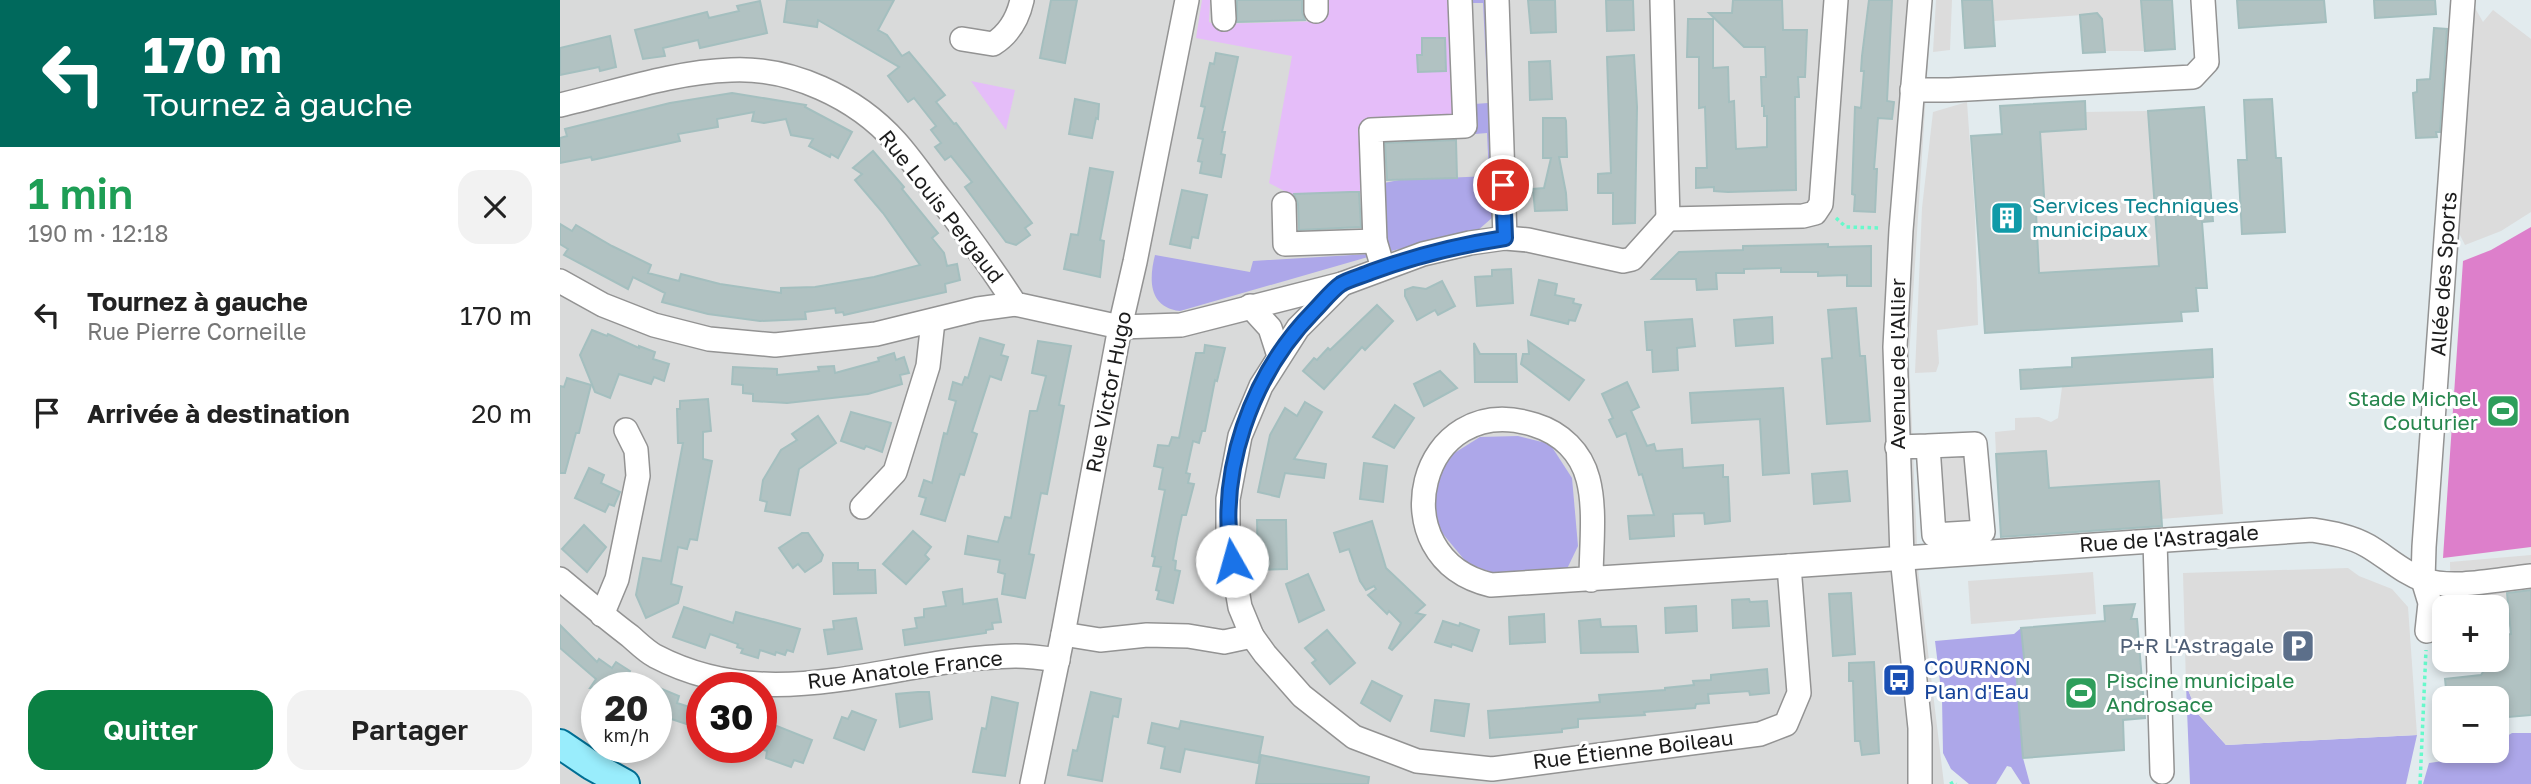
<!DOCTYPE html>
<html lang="fr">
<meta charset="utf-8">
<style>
body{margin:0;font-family:"Golos Text",sans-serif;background:#f2f2f2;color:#222;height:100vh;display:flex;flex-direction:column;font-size:26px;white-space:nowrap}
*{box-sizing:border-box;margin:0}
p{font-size:23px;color:#767676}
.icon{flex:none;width:38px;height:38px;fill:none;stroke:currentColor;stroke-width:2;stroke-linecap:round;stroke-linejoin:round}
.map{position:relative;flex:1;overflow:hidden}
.drawer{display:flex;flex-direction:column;background:#fff;width:560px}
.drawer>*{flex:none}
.banner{background:#00695c;color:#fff;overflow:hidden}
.tools{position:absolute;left:1872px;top:595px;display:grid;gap:14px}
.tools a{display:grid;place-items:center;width:77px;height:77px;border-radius:14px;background:#fff;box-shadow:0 4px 10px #0003;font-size:35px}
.speed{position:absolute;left:21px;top:672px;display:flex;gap:14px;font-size:35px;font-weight:700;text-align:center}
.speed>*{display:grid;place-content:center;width:91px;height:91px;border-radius:50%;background:#fff;box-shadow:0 4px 10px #0003;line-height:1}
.speed small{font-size:18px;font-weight:400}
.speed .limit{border:10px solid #d22;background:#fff;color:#111}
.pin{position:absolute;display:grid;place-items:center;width:60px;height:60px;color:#fff;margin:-30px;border:4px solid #fff;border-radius:50%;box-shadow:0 2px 7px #0007}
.me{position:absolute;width:77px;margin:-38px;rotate:353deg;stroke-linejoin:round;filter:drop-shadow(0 0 5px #0008)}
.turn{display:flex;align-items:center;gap:24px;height:147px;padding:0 28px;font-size:32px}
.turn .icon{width:91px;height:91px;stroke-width:2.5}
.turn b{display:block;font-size:49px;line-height:60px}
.round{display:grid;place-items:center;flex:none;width:74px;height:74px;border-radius:21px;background:#f2f2f2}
.head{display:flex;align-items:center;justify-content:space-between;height:119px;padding:0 28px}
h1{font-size:42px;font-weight:600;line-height:52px;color:#1e9e55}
.primary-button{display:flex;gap:14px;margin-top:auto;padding:14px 28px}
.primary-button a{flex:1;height:80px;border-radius:21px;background:#0b8043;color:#fff;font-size:28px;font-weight:600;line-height:80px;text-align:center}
.primary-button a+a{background:#f2f2f2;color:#222}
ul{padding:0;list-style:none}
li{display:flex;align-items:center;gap:21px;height:98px;padding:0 28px}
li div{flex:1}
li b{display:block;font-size:26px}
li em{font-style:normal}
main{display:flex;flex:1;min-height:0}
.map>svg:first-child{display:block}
.residential{fill:#d9dada;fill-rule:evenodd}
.grass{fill:#ada7e9}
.park{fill:#e5bdf9}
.pitch{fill:#dd7fcb}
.parking{fill:#dcdcdc}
.building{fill:#b1c2c2;stroke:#a4bfbf;stroke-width:2}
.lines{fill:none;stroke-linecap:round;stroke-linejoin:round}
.minor-casing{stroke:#939393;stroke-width:26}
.major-casing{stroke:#006f94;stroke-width:32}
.path{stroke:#67f9cb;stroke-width:3.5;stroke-dasharray:3.5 3.5;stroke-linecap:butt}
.minor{stroke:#fff;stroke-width:23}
.major{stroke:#99edfc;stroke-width:28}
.route-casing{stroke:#114b97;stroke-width:18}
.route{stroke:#1a73e8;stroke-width:12}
.labels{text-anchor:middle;stroke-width:6;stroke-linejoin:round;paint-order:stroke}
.culture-label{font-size:21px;fill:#0d838f;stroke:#fff;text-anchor:start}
.street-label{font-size:21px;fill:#1c1c1c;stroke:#fff}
.leisure-label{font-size:21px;fill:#27864d;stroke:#fff;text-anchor:end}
.service-label{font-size:21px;fill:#4e5e75;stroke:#fff;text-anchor:end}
.transit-label{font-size:21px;fill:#164399;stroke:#fff;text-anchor:start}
</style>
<main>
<section class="drawer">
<div class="banner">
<div class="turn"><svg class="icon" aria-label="left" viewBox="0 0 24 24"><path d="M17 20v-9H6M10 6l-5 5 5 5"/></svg><div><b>170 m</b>Tournez à gauche</div></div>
</div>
<div class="head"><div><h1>1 min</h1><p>190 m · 12:18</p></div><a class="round"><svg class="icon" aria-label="close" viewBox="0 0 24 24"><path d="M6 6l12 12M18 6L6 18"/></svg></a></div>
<ul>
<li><svg class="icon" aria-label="left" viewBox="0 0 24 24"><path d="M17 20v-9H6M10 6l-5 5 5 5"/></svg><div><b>Tournez à gauche</b><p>Rue Pierre Corneille</p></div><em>170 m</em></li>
<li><svg class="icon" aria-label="arrive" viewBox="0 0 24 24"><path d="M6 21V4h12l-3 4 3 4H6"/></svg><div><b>Arrivée à destination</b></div><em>20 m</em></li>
</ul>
<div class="primary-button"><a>Quitter</a><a>Partager</a></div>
</section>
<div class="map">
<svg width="1971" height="784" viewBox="0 0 1971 784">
<rect width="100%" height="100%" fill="#e2ebee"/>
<path class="residential" d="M0,0H1372L1349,357L1358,569L1384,784H0ZM37,688H96V747H37ZM142,688H201V747H142Z"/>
<g class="grass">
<polygon points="908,0 929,0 936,199 933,217 917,231 831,251 827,242 824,183 839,180 929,176 927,133 915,134 914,104 928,103 923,3 908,3"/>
<path d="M809,254L808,257L620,311C588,307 589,279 595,255L690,272L693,261Z"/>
<polygon points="958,436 990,444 1012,478 1018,546 1006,571 933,573 907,563 878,528 872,493 888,457 920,437"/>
<polygon points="1461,628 1465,667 1456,668 1463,758 1470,784 1462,784 1451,767 1447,766 1436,784 1409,784 1391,769 1383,753 1382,698 1375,641 1454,634"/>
<polygon points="1626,685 1638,714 1666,745 1857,735 1846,784 1630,784"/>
<polygon points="1952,733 1971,733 1971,784 1863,784 1869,763 1912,757 1922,751 1937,751 1937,742"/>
</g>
<g class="park">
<polygon points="642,0 650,0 649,22 653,24 763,21 764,0 891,0 898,116 811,119 801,129 806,192 732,195 709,183 732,56 636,38"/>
<polygon points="411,81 455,90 446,130"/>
</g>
<polygon class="pitch" points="1971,227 1971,547 1883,558 1903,261 1931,250"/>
<g class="parking">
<polygon points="1376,0 1392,0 1390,50 1373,52"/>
<polygon points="1432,0 1581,0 1585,51 1545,51 1542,19 1537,14 1434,21"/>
<polygon points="1915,8 1923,22 1933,10 1971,39 1971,212 1941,231 1905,245 1897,229"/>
<polygon points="1407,102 1415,215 1418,325 1377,330 1379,363 1376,372 1355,373 1362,208 1373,112"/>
<polygon points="1588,111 1599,266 1479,273 1476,212 1485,211 1480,132 1526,129 1525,112"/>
<polygon points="1653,377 1663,514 1601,519 1598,481 1489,488 1486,451 1436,454 1435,432 1455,430 1455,418 1479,417 1491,422 1498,418 1502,387"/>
<polygon points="1408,456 1412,525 1385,527 1381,459"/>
<polygon points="1971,555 1971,586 1947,589 1951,627 1937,627 1937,607 1891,607 1890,562"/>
<polygon points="1788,568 1799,576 1832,589 1848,607 1857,735 1666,745 1638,714 1626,685 1623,573"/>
<polygon points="1533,572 1536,614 1411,624 1408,581"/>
</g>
<g class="building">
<polygon points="227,0 334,0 318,30 327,35 342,56 349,52 385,95 376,102 394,124 396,123 472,223 465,228 470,235 456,245 446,242 405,187 412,182 391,156 385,160 375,147 381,143 371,130 376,126 354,98 348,102 328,76 339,67 258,20 257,27 224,22"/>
<polygon points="491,0 517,0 505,63 480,58"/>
<polygon points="677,0 742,0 742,12 745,20 677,22"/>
<polygon points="968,0 995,0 996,32 971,33"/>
<polygon points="1046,0 1073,0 1074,30 1047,31"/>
<polygon points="1173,0 1222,0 1223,30 1247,30 1245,77 1238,77 1239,97 1235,97 1236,190 1168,192 1154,191 1154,187 1136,188 1136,168 1147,168 1145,107 1139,108 1139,57 1127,57 1128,19 1153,19 1153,68 1168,67 1169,102 1174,101 1176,149 1207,147 1207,116 1204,116 1204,106 1202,106 1201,77 1206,77 1205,47 1184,47 1149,13 1172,13"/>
<polygon points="1309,0 1332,0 1327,101 1334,102 1332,119 1318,118 1314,169 1317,169 1315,212 1294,211 1295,195 1292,194 1295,107 1301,108 1304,71 1301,71 1302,56"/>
<polygon points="1402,0 1432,0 1435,46 1405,48"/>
<polygon points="1581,0 1612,0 1615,49 1585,51"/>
<polygon points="1677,0 1764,0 1766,22 1679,28"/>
<polygon points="1814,0 1875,0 1876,14 1815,18"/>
<polygon points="200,1 207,33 140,48 138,40 103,48 105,56 83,59 75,30 147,12 149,18 179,11 177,6"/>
<polygon points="1537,13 1542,19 1545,52 1523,53 1520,15"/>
<polygon points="1874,28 1887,29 1880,132 1876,132 1877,137 1856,138 1853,93 1857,92 1857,80 1870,79"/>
<polygon points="50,36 56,67 40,71 39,67 0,75 0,48"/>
<polygon points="862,38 885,38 886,71 858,72 857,55 862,55"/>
<polygon points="656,53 678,57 662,132 665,132 661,154 665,155 661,177 640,173 642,162 638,161 643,139 638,138 645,107 641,106 650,63 654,64"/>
<polygon points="1074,55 1077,107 1075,223 1053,224 1053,193 1038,193 1038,174 1051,173 1047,57"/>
<polygon points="990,61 992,99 970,100 969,62"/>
<polygon points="172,93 246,105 245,107 292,132 278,158 271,154 270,157 249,146 253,139 231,135 226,119 204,123 192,121 194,112 157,119 158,127 118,134 120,141 32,160 31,157 0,163 0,138 7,136 5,129 110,103"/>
<polygon points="515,99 539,104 538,119 536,118 532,138 509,134"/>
<polygon points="1712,99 1716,158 1721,158 1725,232 1682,234 1678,160 1687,160 1684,100"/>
<polygon points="1525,101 1526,129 1480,132 1485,211 1476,212 1479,273 1599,266 1588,111 1644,107 1653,221 1642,222 1647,288 1636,288 1638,311 1621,312 1622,321 1425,333 1411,136 1442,134 1440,106"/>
<polygon points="983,118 1005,118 1006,121 1007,157 999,157 1006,193 1007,210 975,211 973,189 984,188 991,158 983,158"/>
<polygon points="896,140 897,178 827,180 825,143"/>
<polygon points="313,151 344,187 342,189 378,233 372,238 384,253 387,266 397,264 400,280 385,284 386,292 284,315 283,312 276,313 275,308 245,312 246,319 200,321 148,314 102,302 105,293 73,277 68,289 4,255 8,249 0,244 0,224 12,231 16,225 52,246 91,265 88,273 119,281 121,274 160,284 221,293 221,288 255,287 314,277 360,265 323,213 295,180 302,174 293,168"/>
<polygon points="530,168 553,172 540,240 544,241 540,277 504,269 511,234 518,235"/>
<polygon points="622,190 647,195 638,238 632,237 630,248 610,244"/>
<polygon points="790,192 799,192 801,227 739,230 738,204 734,194"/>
<polygon points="1268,244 1268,247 1311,246 1311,286 1287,286 1287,275 1258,276 1258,272 1221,272 1221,268 1184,269 1184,273 1156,273 1157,289 1137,290 1136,279 1092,279 1119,252 1183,250 1183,246"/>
<polygon points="951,269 953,303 917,306 915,277 932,276 932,270"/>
<polygon points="979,280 997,284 995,295 1014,299 1013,303 1021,305 1015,321 1009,320 1008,324 971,315"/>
<polygon points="882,281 895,306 878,315 875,310 857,320 845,296 845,290 853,287 866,289"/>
<polygon points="817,305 833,321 805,350 802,347 764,389 743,371 754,358 757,360 768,348 770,350"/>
<polygon points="1296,308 1300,356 1305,356 1310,421 1267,424 1262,359 1272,358 1268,310"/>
<polygon points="1212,317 1213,343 1176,346 1174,320"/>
<polygon points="1132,319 1135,346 1117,348 1118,370 1093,372 1092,350 1087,350 1085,322"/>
<polygon points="32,330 47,336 48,334 79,348 79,346 95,352 93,359 109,364 104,381 94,377 91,384 59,374 50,398 35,392 20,355"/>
<polygon points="420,338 444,345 441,355 448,357 441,380 430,376 412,432 417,434 404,475 400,474 385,521 361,514 366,498 359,496 364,480 372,483 384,433 387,434 396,401 389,399 393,382 402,385 405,377 408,378"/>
<polygon points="478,341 511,346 499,405 504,406 487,494 481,493 469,554 474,555 465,598 442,594 445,574 438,572 440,560 405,554 408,536 438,542 445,517 451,518 470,411 477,411 486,376 472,373"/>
<polygon points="968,341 1024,380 1009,400 961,364 963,354 969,354"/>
<polygon points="914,343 920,354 956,354 957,382 915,382"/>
<polygon points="645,345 665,348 657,381 655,380 645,431 642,431 639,443 633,441 626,473 630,474 628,483 634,484 626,515 622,515 617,538 613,560 616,561 615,570 620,571 613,603 597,599 599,591 596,590 601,567 593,566 595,557 592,556 605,490 599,489 603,468 594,466 598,445 609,446 612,437 619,438 636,353 644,353"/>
<polygon points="1652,349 1653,377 1461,389 1460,370 1512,367 1512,358"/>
<polygon points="334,353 336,360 344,357 349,373 340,375 342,384 308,394 227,403 193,401 193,394 183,393 183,385 172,384 173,367 217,369 217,375 259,371 258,367 274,366 275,373 319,361 318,358"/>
<polygon points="880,371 897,388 864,406 854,384"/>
<polygon points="7,378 31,385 19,433 16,433 5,473 0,473 0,386 4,387"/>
<polygon points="1067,382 1079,407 1071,411 1087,446 1094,444 1096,451 1122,449 1123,468 1163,465 1163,477 1168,477 1170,521 1145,524 1144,513 1113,514 1114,536 1070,539 1068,516 1094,515 1082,474 1079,475 1066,433 1057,437 1049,420 1053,418 1042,394"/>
<polygon points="1223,388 1229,473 1203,475 1200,419 1132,423 1130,393"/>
<polygon points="148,399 151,431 143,432 143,459 152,461 137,540 130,539 127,549 118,547 111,584 122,587 118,603 86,618 76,595 83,558 101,561 123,443 118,443 117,409 120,409 120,401"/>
<polygon points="745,402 762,412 734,459 766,464 764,478 725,473 719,497 698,492 710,435 725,408 737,416"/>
<polygon points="835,405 854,418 834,448 813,437"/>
<polygon points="291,412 331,423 322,452 306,446 304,449 281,441"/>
<polygon points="258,416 276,443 239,469 230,515 205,511 207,502 200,500 203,480 221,450 237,440 232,434"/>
<polygon points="1486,451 1489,488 1599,481 1602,526 1441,537 1436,454"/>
<polygon points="804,463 827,466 823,502 800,499"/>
<polygon points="29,468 44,475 41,483 60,492 54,506 49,504 45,512 15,498"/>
<polygon points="1287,471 1290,501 1254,504 1252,474"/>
<polygon points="697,520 726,520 727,569 698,570"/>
<polygon points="812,521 826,568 865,605 856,613 865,615 832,650 829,648 841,623 829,611 827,614 808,595 816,589 814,586 806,590 800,581 789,549 780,552 774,533"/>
<polygon points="24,525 46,547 27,572 2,549"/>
<polygon points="353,531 371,547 365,555 369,559 346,584 323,564"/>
<polygon points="242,533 248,533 263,555 261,561 245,572 238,564 233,568 219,548"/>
<polygon points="273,563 298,563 298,570 315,570 316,593 274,594"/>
<polygon points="748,574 764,610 739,622 726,584"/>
<polygon points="402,589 403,604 437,599 441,622 432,623 433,629 426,630 426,633 345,645 343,630 357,628 355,618 364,617 364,609 386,606 383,592"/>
<polygon points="1971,590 1971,715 1937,718 1937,698 1887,698 1885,679 1921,675 1929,663 1943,657 1941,635 1951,634 1947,593"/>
<polygon points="1291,593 1295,654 1273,656 1269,594"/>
<polygon points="1189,599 1190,602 1207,601 1209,626 1173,628 1172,600"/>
<polygon points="1575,604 1571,619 1577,619 1585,718 1563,720 1564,750 1463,758 1456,668 1465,667 1461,628 1545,621 1544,606"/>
<polygon points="1136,606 1137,631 1106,633 1105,608"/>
<polygon points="124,607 173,623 176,612 240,629 233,652 227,650 225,655 216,652 215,655 200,650 198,658 181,653 183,649 177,647 178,644 150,634 145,648 113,637"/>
<polygon points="984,614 985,642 950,644 949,617"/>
<polygon points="296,618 302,649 268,654 264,630 274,629 273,621"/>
<polygon points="1040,619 1041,627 1076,626 1078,652 1021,653 1019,621"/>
<polygon points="883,621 899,626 900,623 919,630 912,651 892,644 891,647 875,642"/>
<polygon points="0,625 37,662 39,659 52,668 56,662 70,671 68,675 119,696 117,703 142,711 142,729 96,714 96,688 30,688 36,679 0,648"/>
<polygon points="767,630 795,663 770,684 752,663 756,660 745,648"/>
<polygon points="1314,662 1319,753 1302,755 1300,741 1295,741 1293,681 1289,681 1289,663"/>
<polygon points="1207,669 1209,693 1190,695 1189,691 1148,694 1149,703 1136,704 1135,708 1084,712 1085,715 1018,719 1018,727 1002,729 1002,732 930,738 928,711 1040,702 1039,695 1105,690 1105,688 1134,685 1133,681 1151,680 1151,675"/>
<polygon points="812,681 842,696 830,721 801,703"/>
<polygon points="358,692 369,692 372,719 340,727 336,694"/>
<polygon points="531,692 561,699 558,717 553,716 542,781 508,775 513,750 517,751"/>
<polygon points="432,697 458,703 445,776 413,772 422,728 426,729"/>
<polygon points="875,700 909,704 904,736 871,731"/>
<polygon points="292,711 316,720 304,750 274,738 282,717 288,719"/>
<polygon points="621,721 703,737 698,763 625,749 620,772 601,768 605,747 588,743 592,723 619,729"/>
<polygon points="201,723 211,727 212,724 252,740 243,763 234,760 231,767 206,758 207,751 201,749"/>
<polygon points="701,755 809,777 808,784 696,784"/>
</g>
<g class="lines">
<defs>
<g id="minor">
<polyline points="663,0 664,19"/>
<polyline points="756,0 756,11"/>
<polyline points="937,0 945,238"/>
<polyline points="1102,0 1108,219"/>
<path d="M402,39L433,44C449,34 458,18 462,0"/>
<polyline points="1352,90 1389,90 1633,77 1647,62 1643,0"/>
<path d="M0,105C56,92 113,72 171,70C231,67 296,97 336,142C352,160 366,181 381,200C407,234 432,268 455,304L560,327L621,325L782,284L863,254L910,243L945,238L968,240L1063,261L1072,259L1108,219"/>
<polyline points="724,204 725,244 815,241"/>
<polyline points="1108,219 1243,216 1255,213 1261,204 1276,0"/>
<polyline points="823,268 815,241 811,130 905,126 900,0"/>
<polyline points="0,281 43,305 94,325 149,339 215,345 316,334 418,309 455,304"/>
<path d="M782,284L738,328L701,386L680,436L668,499V538L680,607L692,636L705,654L742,696L794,737L857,761L932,769L1200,734L1226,724L1239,693L1229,566L1752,530C1771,533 1791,536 1808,546C1827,557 1843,573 1864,580C1894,590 1939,579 1971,576"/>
<polyline points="690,306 710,328 719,356"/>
<polyline points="1337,447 1368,446 1374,535 1423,532 1415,444 1368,446"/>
<polyline points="302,507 335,472 368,366 373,321"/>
<polyline points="1595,541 1602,772"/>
<path d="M0,579C23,598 46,618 70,636C78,643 86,651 95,656C215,719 331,658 455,656C469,656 484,658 498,660"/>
<path d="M1031,580C1031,549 1036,509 1028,479C1021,452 1001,433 975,425C858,387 817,558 931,585L1229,566"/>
<polyline points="42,615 57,579 78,476 76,450 66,430"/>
<polyline points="1867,631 1870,603 1863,580 1864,547 1903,0"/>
<polyline points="503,634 540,640 587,635 628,636 664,642 692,636"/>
<polyline points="472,784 503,634 560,327 575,262 627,0"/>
<polyline points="1360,784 1360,728 1342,557 1335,347 1341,230 1360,0"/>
</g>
<polyline id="major" points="0,744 31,765 65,784"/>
</defs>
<use href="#minor" class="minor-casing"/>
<use href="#major" class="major-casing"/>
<g class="path">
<polyline points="1276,218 1286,227 1321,228"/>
<polyline points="1390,784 1394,782 1396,784"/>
<polyline points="1860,784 1866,650"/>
</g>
<use href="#minor" class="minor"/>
<use href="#major" class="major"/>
</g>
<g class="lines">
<defs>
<path id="route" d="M672,561C657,472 691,375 754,311C763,302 771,291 781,284C789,279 802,276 811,272C855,256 899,245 945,238L943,185"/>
</defs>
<use href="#route" class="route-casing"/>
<use href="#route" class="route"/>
</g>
<defs>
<symbol id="building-square" viewBox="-11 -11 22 22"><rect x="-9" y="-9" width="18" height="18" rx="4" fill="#0f9aa8" stroke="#fff"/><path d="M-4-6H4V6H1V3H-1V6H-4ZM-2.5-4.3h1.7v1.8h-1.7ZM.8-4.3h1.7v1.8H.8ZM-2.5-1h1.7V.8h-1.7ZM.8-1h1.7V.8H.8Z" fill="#fff"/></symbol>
<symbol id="stadium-square" viewBox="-11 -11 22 22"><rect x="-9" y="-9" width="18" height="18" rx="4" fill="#2e9e5b" stroke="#fff"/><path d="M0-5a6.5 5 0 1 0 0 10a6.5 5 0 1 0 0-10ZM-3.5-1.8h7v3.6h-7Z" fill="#fff"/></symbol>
<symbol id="parking-square" viewBox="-11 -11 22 22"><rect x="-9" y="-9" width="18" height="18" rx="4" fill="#5c6f8a" stroke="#fff"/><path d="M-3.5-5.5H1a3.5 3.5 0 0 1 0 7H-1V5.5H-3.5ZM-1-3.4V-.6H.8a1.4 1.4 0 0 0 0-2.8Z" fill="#fff"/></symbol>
<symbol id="bus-square" viewBox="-11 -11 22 22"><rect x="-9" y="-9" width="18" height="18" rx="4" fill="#1a4fb4" stroke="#fff"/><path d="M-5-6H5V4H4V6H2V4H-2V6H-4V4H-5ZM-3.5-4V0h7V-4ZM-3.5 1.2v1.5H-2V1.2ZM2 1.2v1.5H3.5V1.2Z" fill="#fff"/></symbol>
</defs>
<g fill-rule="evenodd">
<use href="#building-square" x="1428" y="199" width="38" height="38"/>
<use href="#stadium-square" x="1924" y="392" width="38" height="38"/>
<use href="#parking-square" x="1719" y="627" width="38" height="38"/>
<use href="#bus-square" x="1320" y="661" width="38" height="38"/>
<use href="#stadium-square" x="1502" y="674" width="38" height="38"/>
</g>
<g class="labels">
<g class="culture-label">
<text x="1472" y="213">Services Techniques<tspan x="1472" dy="24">municipaux</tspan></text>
</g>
<g class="street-label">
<text transform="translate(381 207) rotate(52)" y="7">Rue Louis Pergaud</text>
<text transform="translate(1884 274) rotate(-86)" y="7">Allée des Sports</text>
<text transform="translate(1338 364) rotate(-90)" y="7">Avenue de l'Allier</text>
<text transform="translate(549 392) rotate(-79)" y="7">Rue Victor Hugo</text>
<text transform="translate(1609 539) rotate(-4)" y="7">Rue de l'Astragale</text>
<text transform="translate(345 670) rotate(-7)" y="7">Rue Anatole France</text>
<text transform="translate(1073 750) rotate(-7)" y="7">Rue Étienne Boileau</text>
</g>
<g class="leisure-label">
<text x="1918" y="406">Stade Michel<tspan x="1918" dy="24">Couturier</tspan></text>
<text x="1546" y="688" text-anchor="start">Piscine municipale<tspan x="1546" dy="24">Androsace</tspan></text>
</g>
<g class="service-label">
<text x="1714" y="653">P+R L'Astragale</text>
</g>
<g class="transit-label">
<text x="1364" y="675">COURNON<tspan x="1364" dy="24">Plan d'Eau</tspan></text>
</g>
</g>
</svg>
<div class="tools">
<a>+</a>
<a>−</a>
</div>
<div class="speed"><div>20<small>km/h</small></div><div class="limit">30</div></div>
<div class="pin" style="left:943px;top:185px;background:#d93025"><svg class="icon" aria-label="arrive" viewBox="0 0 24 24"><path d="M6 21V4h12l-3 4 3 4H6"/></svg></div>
<svg class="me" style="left:672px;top:561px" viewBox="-20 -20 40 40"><circle r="19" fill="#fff"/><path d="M0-13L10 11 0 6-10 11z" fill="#1a73e8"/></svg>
</div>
</main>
